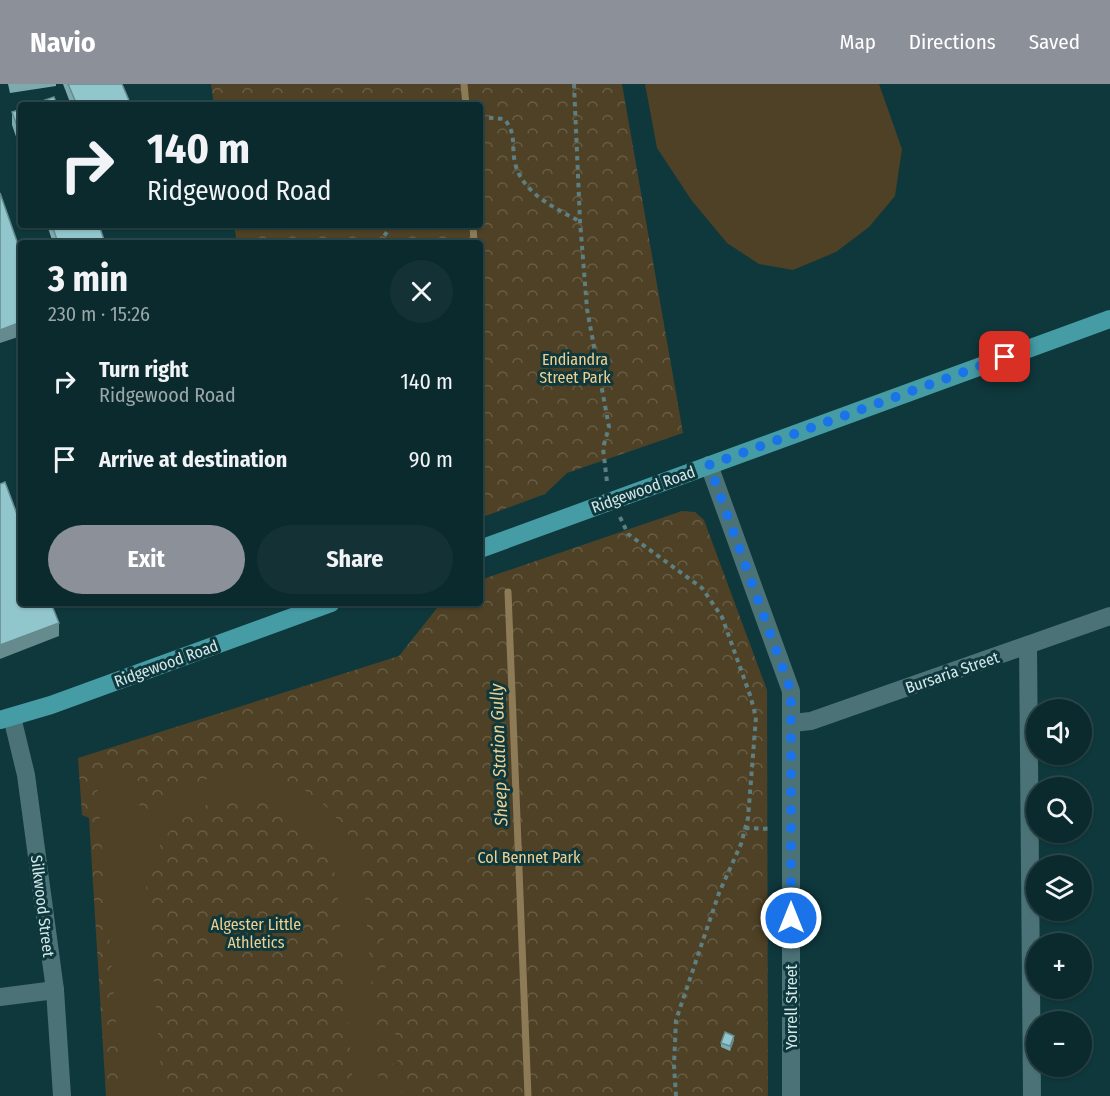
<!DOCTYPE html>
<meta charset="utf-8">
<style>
body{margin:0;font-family:"Fira Sans Condensed",sans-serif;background:#143235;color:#f1f3f6;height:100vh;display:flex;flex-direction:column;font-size:22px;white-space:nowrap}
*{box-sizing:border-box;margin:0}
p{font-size:20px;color:#9aa7aa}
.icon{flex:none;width:33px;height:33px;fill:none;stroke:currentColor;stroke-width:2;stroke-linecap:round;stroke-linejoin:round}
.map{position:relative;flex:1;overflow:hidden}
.sheet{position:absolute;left:18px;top:156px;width:465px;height:366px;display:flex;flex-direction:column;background:#0b2a2d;border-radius:6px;box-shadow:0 2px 4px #0004,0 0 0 2px #2b4649}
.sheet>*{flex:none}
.guide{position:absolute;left:18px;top:18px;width:465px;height:126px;border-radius:6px;box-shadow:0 2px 4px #0004,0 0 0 2px #2b4649;background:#0b2a2d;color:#f1f3f6;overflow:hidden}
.tools{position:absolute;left:1026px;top:615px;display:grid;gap:12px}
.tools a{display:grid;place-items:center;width:66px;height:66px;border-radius:50%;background:#0b2a2d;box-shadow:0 2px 4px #0004,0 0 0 2px #2b4649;font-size:30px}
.pin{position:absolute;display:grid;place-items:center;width:51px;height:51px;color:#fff;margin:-26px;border-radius:12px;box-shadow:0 3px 9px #0006}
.me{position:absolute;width:66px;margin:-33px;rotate:0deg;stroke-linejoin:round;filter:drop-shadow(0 0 4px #0008)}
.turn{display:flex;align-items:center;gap:21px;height:126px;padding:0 30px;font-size:27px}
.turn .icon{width:78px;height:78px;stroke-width:2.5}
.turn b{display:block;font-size:42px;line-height:51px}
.round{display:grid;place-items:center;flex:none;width:63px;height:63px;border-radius:32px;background:#143235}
.summary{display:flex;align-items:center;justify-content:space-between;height:102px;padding:0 30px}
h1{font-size:36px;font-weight:700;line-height:45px}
.cta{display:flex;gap:12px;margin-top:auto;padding:12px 30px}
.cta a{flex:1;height:69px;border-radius:36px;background:#8c9099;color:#fff;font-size:24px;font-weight:700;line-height:69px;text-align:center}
.cta a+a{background:#143235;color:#f1f3f6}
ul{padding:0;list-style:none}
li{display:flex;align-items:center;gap:18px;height:78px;padding:0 30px}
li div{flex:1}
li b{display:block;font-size:22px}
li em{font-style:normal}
header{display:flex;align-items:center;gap:36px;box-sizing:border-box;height:84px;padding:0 30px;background:#8c9099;color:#fff}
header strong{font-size:28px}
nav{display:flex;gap:33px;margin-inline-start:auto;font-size:21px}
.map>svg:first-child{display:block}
.park{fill:url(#park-crowns)}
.pitch{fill:#4e4125}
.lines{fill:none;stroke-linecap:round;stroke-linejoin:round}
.stream{stroke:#8d7b57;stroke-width:7}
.path{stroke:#5e7f82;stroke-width:4;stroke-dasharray:4.5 4.5;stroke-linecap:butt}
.minor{stroke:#4b7277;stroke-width:18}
.major{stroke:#459ca5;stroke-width:18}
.wall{fill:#7daaaf}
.shaded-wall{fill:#668b8f}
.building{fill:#91c6cc;stroke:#668b8f;stroke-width:1.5}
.route{stroke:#1a73e8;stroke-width:10;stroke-dasharray:0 18}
.labels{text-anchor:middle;stroke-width:6;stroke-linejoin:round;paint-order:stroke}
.park-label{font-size:16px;fill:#eed092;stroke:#0f383c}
.street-label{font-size:16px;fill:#d3e8ea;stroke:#0f383c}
.water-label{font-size:18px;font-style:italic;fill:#ecce91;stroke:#0f383c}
</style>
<header>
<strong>Navio</strong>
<nav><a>Map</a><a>Directions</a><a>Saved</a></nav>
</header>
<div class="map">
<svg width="1110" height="1012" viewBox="0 0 1110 1012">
<defs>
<pattern id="park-crowns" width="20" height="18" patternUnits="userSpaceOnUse" patternTransform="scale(1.5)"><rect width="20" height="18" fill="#4e4125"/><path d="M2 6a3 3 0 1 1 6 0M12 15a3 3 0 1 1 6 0" fill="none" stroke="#675c45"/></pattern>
</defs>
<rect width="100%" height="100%" fill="#0f383c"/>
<g class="park">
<polygon points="211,0 622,0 683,349 567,389 545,410 480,434 480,159 237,159 234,141 480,141 480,21 214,21"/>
<polygon points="682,427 695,428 704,436 767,606 768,1012 106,1012 89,734 82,731 78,674 399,572 441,519 480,519 480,496"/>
</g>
<g class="pitch">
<polygon points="645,0 879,0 902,65 895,112 869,143 836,168 793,186 759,180 727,159 692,117 657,64"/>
<path d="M137,686L141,742C195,670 303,672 349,752C356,764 360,777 363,790L380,1012H354L336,793C304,684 164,690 146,802L163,1012H122L96,689Z"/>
<polygon points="383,848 387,848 398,983 402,983 404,1007 399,1008 399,1012 394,1012 393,1008 389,1008 387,984 393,983"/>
</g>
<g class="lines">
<g class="stream">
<polyline points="464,0 466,21"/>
<polyline points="473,141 474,159"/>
<polyline points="508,508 528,1012"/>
</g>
<g class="path">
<polyline points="574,0 580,137 587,225 609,343 603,364 607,398"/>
<path d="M480,33L504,35C517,49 511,61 515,79C522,109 555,124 579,137"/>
<polyline points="379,159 392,141"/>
<polyline points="620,433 628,450 702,504 722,533 750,611 756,633 748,734 741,760 719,809 676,936 674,981 676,1012"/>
<polyline points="745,744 771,745"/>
</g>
<g class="minor">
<polyline points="709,381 791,607 791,1012"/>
<polyline points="1028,561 1032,1012"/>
<polyline points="12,633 26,691 55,906 62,1012"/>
<polyline points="792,639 811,637 1110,532"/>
<polyline points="0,913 55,906"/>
</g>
<g class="major">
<polyline points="480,465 1110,235"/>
<polyline points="0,636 51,621 331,519"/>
</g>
</g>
<g class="wall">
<polygon points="8,0 56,0 56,2 10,9"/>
<polygon points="63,0 122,0 131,21 71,21"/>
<polygon points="21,25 21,67 12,41 12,28"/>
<polygon points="47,141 99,141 105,159 53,159"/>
<polygon points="734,956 730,967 721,963 721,959"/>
</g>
<g class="shaded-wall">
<polygon points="21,238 21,252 0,259 0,246"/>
<polygon points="59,539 59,552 0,575 0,561"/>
<polygon points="734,952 734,956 730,967 730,962"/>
</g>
<g class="building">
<polygon points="68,0 122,0 131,21 77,21"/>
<polygon points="54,13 57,21 31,21"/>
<polygon points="21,25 21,53 12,28"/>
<polygon points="0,109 21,169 21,238 0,246"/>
<polygon points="52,141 99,141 105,159 58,159"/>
<polygon points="5,398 21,441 21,519 51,519 59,539 0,561 0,400"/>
<polygon points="725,948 734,952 730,962 721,959"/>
</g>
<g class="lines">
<polyline class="route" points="791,834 791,607 709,381 1005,273"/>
</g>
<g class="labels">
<g class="park-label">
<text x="575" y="281">Endiandra<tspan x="575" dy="18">Street Park</tspan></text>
<text x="529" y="779">Col Bennet Park</text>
<text x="256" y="846">Algester Little<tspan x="256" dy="18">Athletics</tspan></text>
</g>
<g class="street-label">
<text transform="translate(643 405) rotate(-20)" y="6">Ridgewood Road</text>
<text transform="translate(166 579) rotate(-20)" y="6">Ridgewood Road</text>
<text transform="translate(952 588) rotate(-19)" y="6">Bursaria Street</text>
<text transform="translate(43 822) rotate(83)" y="6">Silkwood Street</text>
<text transform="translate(791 923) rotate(-90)" y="6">Yorrell Street</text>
</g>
<g class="water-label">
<text transform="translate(499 671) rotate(-92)" y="6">Sheep Station Gully</text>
</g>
</g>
</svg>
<div class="tools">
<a><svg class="icon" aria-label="sound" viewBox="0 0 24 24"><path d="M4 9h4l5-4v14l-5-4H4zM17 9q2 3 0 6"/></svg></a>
<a><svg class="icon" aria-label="search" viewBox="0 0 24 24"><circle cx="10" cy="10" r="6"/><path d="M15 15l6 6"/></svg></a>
<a><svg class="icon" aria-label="layers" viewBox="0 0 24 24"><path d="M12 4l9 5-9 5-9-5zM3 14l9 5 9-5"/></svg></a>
<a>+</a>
<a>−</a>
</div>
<div class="pin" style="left:1005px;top:273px;background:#d93025"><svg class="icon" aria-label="arrive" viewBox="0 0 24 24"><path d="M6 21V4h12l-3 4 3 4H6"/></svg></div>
<svg class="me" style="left:791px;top:834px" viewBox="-20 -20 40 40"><circle r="17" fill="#1a73e8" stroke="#fff" stroke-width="3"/><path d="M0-11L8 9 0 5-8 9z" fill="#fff"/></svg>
<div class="guide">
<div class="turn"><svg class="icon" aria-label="right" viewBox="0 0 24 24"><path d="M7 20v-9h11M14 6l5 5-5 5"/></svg><div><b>140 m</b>Ridgewood Road</div></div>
</div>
<section class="sheet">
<div class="summary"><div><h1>3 min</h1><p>230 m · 15:26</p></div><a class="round"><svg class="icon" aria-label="close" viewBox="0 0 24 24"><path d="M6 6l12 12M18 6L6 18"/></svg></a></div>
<ul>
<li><svg class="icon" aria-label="right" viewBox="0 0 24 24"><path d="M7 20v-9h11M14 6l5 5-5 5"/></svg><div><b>Turn right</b><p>Ridgewood Road</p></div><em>140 m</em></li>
<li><svg class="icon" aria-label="arrive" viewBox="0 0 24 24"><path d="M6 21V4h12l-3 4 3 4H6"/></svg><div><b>Arrive at destination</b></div><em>90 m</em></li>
</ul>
<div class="cta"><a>Exit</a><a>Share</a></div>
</section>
</div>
